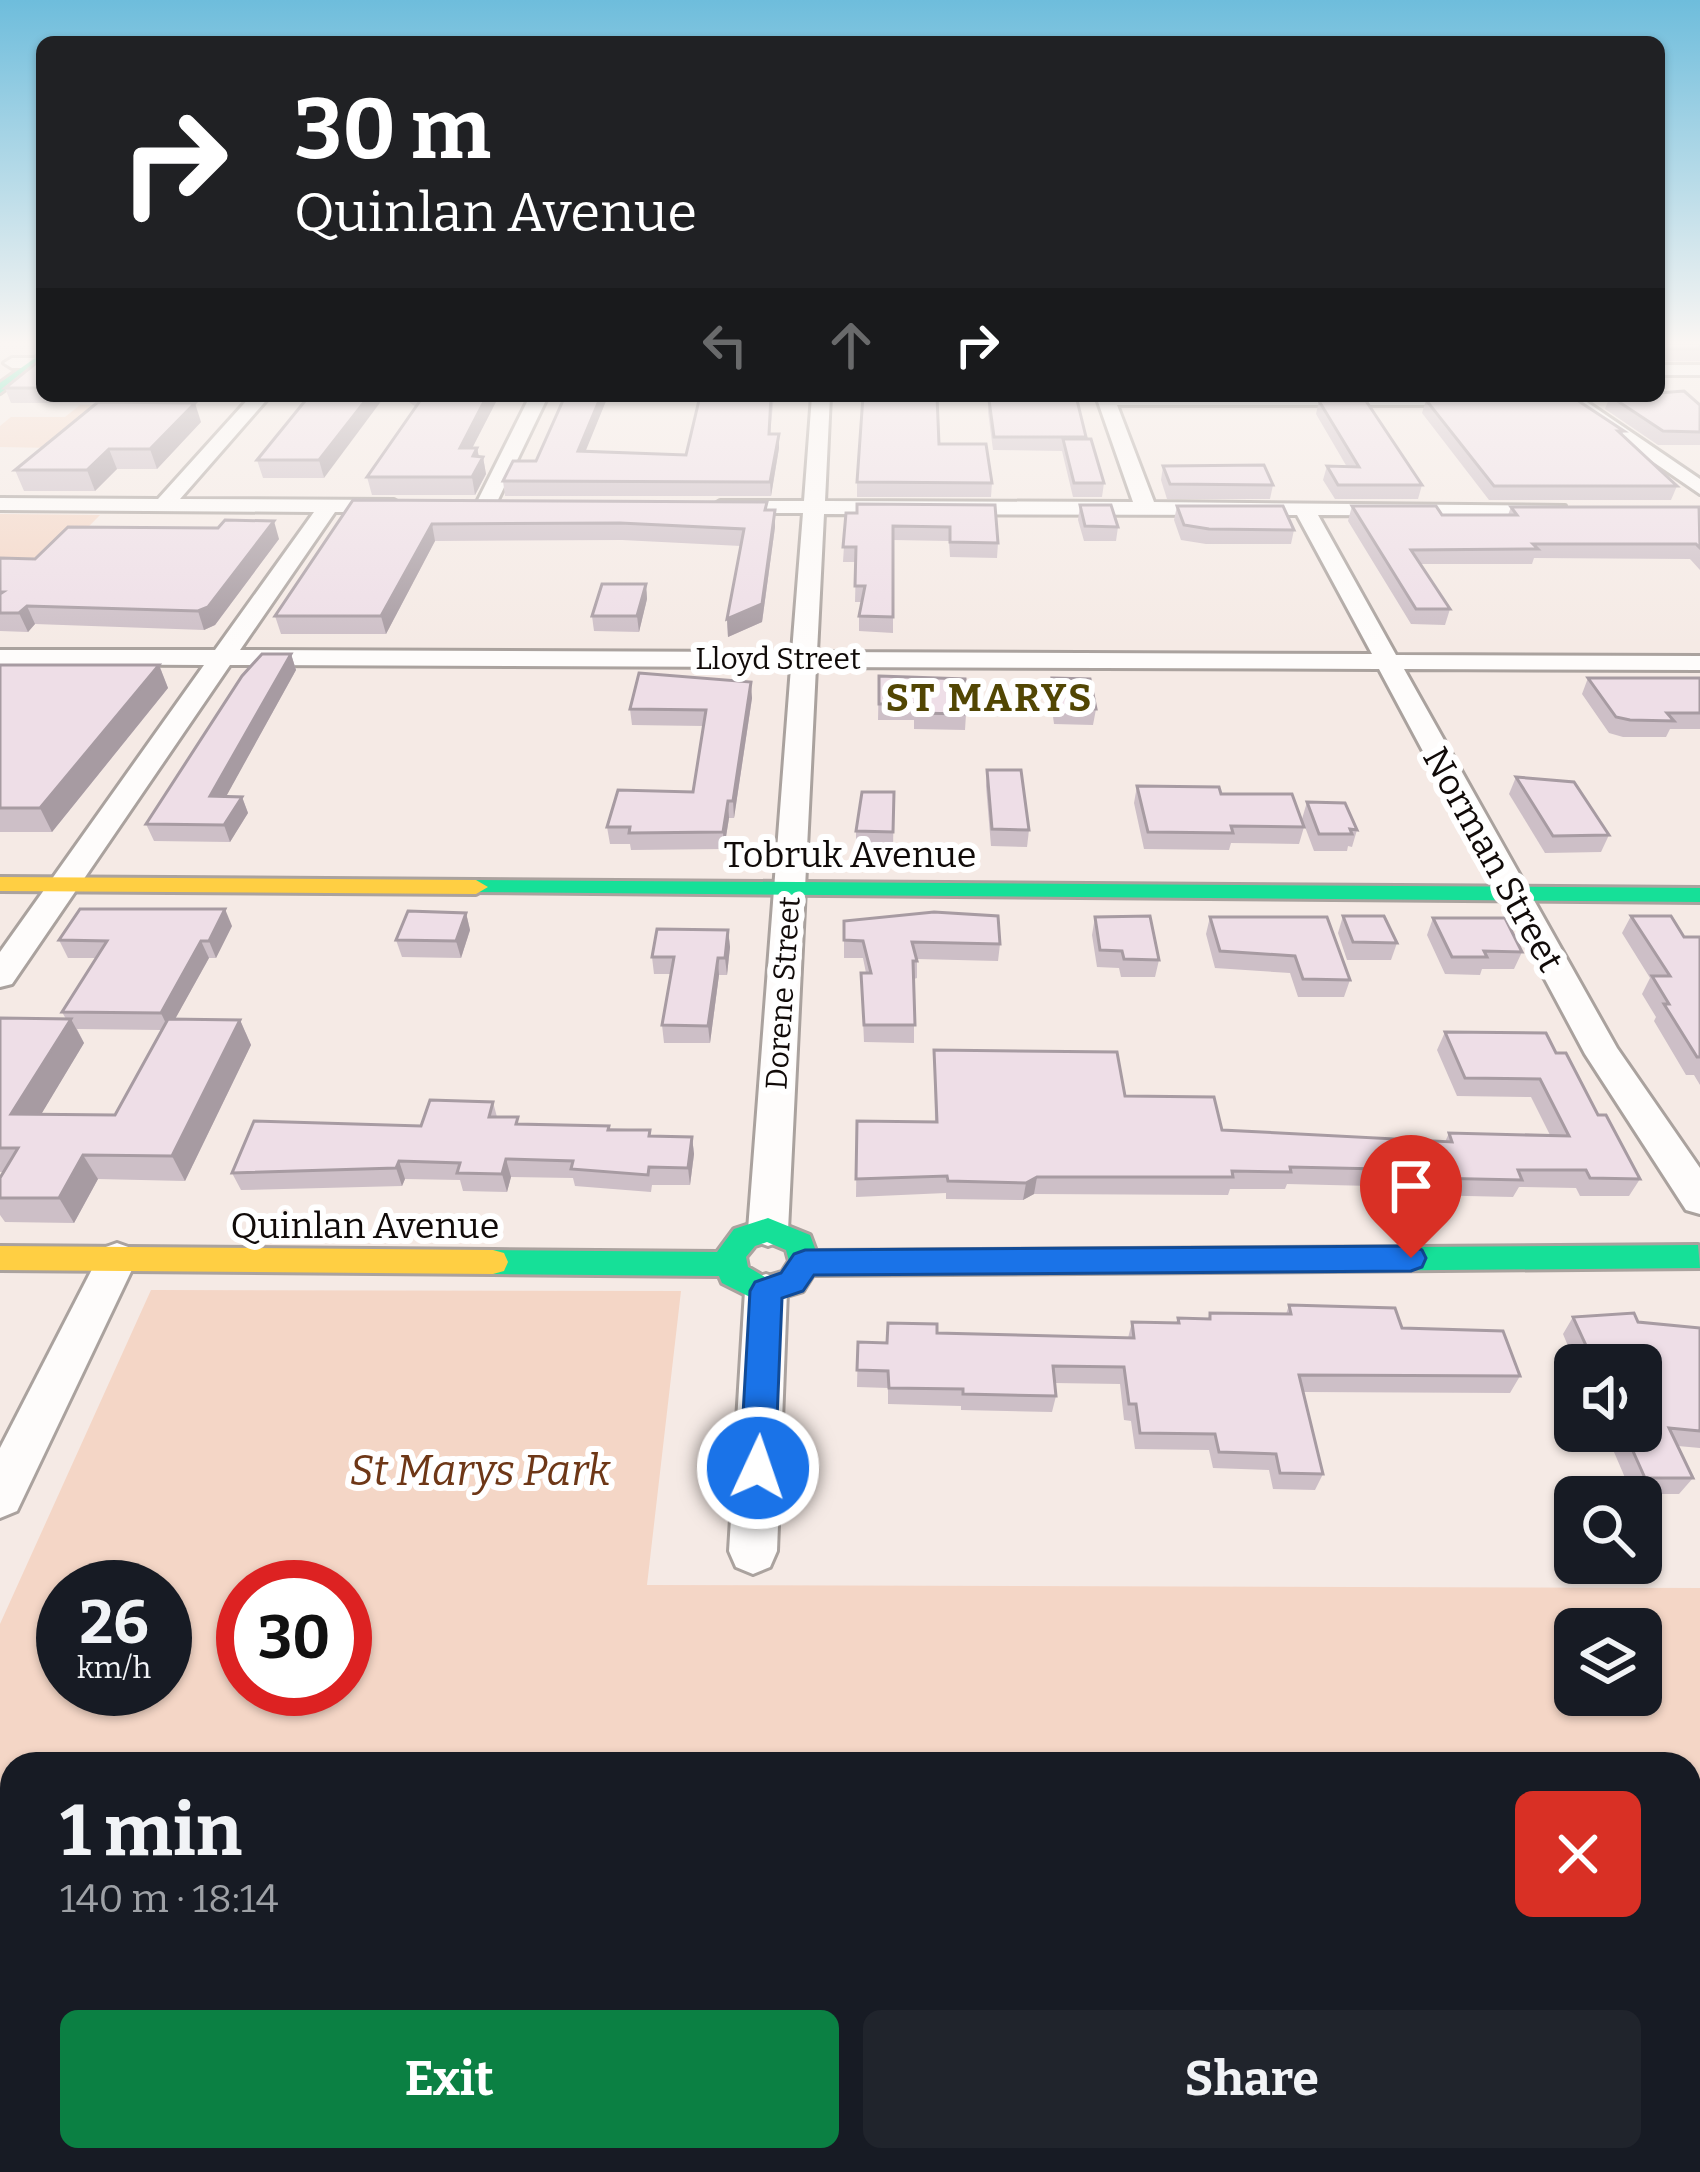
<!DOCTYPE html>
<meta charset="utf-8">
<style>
body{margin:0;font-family:Bitter,serif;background:#20242c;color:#f1f3f6;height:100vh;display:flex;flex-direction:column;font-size:45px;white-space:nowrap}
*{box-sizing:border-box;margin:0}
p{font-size:39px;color:#9ea1a6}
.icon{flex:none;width:66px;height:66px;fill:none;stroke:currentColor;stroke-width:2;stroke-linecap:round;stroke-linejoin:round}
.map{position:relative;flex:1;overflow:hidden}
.details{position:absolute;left:0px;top:1752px;width:1701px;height:420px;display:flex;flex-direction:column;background:#171b24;border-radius:36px 36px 0 0;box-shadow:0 3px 9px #0004}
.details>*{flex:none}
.guide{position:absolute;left:36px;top:36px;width:1629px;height:366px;border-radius:18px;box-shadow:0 3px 9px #0004;background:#202124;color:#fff;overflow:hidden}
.tools{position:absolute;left:1554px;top:1344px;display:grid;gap:24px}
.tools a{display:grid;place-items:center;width:108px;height:108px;border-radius:18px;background:#171b24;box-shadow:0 3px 9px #0004;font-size:60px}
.speed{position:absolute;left:36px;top:1560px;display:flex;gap:24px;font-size:60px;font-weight:700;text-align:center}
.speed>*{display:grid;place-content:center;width:156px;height:156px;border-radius:50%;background:#171b24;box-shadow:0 3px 9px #0004;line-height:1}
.speed small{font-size:30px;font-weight:400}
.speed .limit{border:18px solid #d22;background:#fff;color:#111}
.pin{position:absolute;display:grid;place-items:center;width:102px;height:102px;color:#fff;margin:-123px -51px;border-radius:50% 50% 50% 0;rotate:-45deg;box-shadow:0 0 12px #0007}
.pin .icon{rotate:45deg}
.me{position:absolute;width:132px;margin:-66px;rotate:3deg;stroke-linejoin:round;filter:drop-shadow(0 0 9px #0008)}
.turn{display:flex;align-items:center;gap:42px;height:252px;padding:0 60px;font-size:54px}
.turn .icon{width:156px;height:156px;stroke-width:2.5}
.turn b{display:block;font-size:84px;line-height:102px}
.lanes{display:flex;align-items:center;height:114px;padding:0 60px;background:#0003;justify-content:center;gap:60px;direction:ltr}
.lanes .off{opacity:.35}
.round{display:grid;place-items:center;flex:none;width:126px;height:126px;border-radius:18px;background:#20242c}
.headline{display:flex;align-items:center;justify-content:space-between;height:204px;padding:0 60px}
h1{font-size:72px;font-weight:700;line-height:90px}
.cta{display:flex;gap:24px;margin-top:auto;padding:24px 60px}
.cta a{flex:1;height:138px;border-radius:18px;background:#0b8043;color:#fff;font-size:48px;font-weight:700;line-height:138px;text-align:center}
.cta a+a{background:#20242c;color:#f1f3f6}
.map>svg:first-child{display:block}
.green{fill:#f4d6c6;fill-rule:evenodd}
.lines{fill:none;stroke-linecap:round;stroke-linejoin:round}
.street-casing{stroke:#aaa29e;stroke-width:6}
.fast-casing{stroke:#aaa29e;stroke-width:6}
.slow-casing{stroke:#aaa29e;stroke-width:6}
.street{fill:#fefcfb;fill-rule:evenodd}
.fast{fill:#16e098;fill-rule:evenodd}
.slow{fill:#ffcf43;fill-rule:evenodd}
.wall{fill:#cdbfc7;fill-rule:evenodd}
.shaded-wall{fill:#a79ba2}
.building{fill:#eedee7;stroke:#a79ba2;stroke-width:3}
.route{fill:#1a73e8;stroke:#114b97;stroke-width:3}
.labels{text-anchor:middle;stroke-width:12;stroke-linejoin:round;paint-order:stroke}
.far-street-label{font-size:30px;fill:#110b09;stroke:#fff}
.street-label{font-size:36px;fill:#110b09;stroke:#fff}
.far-district-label{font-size:39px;font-weight:bold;letter-spacing:3px;fill:#524603;stroke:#fff}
.near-park-label{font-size:42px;font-style:italic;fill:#6e3717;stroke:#fff}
</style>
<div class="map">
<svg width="1700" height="2172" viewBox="0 0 1700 2172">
<rect width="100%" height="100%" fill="#f5eae5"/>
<g class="green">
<polygon points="80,405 101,405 53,448 0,447 0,426 11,417 65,417"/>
<polygon points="0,514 100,515 42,574 0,574"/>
<path d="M151,1290L681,1291L647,1585L1700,1588V2172H0V1624ZM165,1587V1689H63V1587ZM345,1587V1689H243V1587ZM1641,1629V1695H1575V1629ZM1689,1764V2160H12V1764Z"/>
</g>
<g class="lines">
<defs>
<g id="street">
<polygon points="42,358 42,368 12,368 4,363 12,358"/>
<rect x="1659" y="365" width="41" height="10"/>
<path d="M251,396H270L180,499L394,500L404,506L394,512H335L240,650L792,652L803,513H720L710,507L720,501H804L812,396H830L825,501L1133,502L1096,396H1481L1484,400L1475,405H1117L1154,502L1565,506V514L1558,516L1318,515L1396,655L1700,656V670L1404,669L1617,1048L1700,1168V1214L1686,1210L1585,1054L1379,669L816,667L788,1230L782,1241L768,1246L754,1241L748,1230L791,667L230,665L12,984L0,987V952L204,665L0,664V650H215L314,512L0,510V498L158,499ZM824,514L1297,515L1372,654L817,652Z"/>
<polygon points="530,396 548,396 495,506 478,510 475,506"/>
<polygon points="1557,396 1578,396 1700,479 1700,494"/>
<polygon points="117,1243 131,1248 137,1259 17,1511 0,1518 0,1448 103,1248"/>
<polygon points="766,1274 781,1279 787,1291 777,1551 770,1567 753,1574 736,1567 729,1551 745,1291 751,1279"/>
</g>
<g id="fast">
<polygon points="42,353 42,363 0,393 0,383"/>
<polygon points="476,880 1700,888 1700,902 468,892 468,882"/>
<path d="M768,1218L810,1235L816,1251L1698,1245L1700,1268L813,1275L803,1291L762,1303L722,1283L719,1276L493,1274L482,1271L478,1262L482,1253L493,1250L717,1252L734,1229ZM767,1242L786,1250L789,1261L782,1272L765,1277L748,1267L746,1257L755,1246Z"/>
</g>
<g id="slow">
<polygon points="0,877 476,880 488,887 476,894 0,891"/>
<polygon points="0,1246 493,1250 504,1253 508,1262 504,1271 493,1274 0,1270"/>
</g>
</defs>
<use href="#street" class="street-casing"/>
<use href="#fast" class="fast-casing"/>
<use href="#slow" class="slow-casing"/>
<use href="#street" class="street"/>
<use href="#fast" class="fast"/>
<use href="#slow" class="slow"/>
</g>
<g class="wall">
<rect x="1659" y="343" width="41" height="18"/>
<polygon points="42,359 42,396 125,396 117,403 201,422 157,469 117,469 95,491 24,491 15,470 97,403 11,403 5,388"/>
<polygon points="309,396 324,478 263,478 257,460"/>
<polygon points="400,396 499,396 472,448 477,448 479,457 483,457 486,474 475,495 372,495 367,477 416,407"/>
<polygon points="565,396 608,396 585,451 686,455 700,396 774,396 770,434 779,434 779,448 771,496 505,496 503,481 536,461"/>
<polygon points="1038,396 1076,396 1086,439 1104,483 1102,497 1073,497 1062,451 993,450 988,412 989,400 1039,400"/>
<polygon points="1610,396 1700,405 1700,445 1658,445 1605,409"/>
<polygon points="1426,400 1624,431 1622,435 1677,486 1671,500 1489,500 1422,413"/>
<polygon points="1319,401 1422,485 1418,499 1335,499 1323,480 1327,466 1347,467 1316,414"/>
<polygon points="939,444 992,483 991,497 857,497 857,482"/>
<polygon points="1163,466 1273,485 1270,499 1167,499 1161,480"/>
<polygon points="353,500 767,510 775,527 762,622 728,637 727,619 741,546 622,540 435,541 386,634 281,634 275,616"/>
<polygon points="995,505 998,543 997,558 950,557 949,541 893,540 893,633 859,631 859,616 862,602 855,602 856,562 843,562 846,513"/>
<polygon points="1080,505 1118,527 1116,541 1084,541 1078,520"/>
<polygon points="1177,506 1294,530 1291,544 1206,544 1181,540 1174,520"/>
<polygon points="1352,506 1442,515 1508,515 1511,507 1700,508 1700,570 1690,559 1534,558 1532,564 1421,564 1450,609 1445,625 1411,624 1348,521"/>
<polygon points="279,539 215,625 204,630 35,624 28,632 0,631 0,558 35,559"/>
<polygon points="646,584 647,599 639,632 594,631 592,616"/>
<polygon points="291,654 296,670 226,796 242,797 248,813 230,842 154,841 146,824"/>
<polygon points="0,665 159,665 168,688 52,832 0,832"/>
<polygon points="879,676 966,714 965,730 914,729 914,720 878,720"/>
<polygon points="1052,678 1096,709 1093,725 1054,724 1050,694"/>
<polygon points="1588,678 1700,678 1700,729 1670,729 1666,737 1623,737 1609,733 1582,694"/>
<polygon points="752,698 734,818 729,818 724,849 631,850 630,844 610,844 607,827 693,792 704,726 632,725 630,709"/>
<polygon points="987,770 1029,830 1027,847 991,846 986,786"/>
<polygon points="1516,777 1609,835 1601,852 1545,853 1509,794"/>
<polygon points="1137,786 1221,794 1304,827 1299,844 1231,843 1229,850 1144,849 1134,803"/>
<polygon points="894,792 893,849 856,848 856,831"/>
<polygon points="1307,802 1357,830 1352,847 1348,846 1347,851 1314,851 1302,819"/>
<polygon points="466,913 470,930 461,958 402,957 396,940"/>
<polygon points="1343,916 1397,943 1391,960 1347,960 1338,933"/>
<polygon points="1631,916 1684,937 1700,937 1700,1085 1694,1075 1686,1075 1654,1021 1656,1017 1642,994 1650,978 1622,933"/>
<polygon points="1095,917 1159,960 1155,977 1121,977 1119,968 1097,967 1092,935"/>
<polygon points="1210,917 1350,980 1344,997 1298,997 1290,973 1215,968 1206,934"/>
<polygon points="1433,918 1522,952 1514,969 1482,969 1480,975 1445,974 1427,935"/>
<polygon points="844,921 1000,944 998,961 917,959 917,978 914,979 914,1043 864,1042 861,973 866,973 863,958 844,958"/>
<path d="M232,926L216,958H209L175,1019L240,1020L251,1045L185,1181L98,1179L74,1223L5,1222L0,1215V1178L4,1172H0V1018L66,1019L62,1012L96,958H68L59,940ZM77,1029L162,1030L115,1115L41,1114L84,1043Z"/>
<polygon points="728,930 730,947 727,975 719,975 710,1043 664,1043 662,1025 671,974 654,974 652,957"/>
<polygon points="1445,1032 1556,1053 1640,1179 1629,1196 1580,1196 1576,1188 1519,1187 1513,1197 1375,1194 1372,1186 1287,1184 1285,1189 1230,1189 1228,1195 1034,1194 1023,1200 946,1199 946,1193 856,1197 857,1121 935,1122 934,1050 1125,1096 1222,1130 1445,1142 1449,1133 1550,1135 1531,1097 1457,1096 1437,1050"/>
<polygon points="493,1102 497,1117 520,1124 650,1130 650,1136 692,1137 694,1154 690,1185 652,1185 651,1192 575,1186 573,1178 511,1177 507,1192 463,1191 460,1180 405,1179 402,1186 241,1190 232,1173 421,1126"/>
<polygon points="1289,1305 1402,1328 1520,1376 1510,1393 1303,1392 1323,1474 1315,1490 1273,1489 1269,1470 1213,1468 1209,1450 1135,1449 1131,1421 1124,1420 1120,1384 1054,1383 1056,1396 1052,1412 961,1410 961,1406 888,1404 888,1388 857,1387 858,1342 887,1343 937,1333 1128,1338 1132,1322 1176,1323 1178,1318 1208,1319 1210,1313 1286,1314"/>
<polygon points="1573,1317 1700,1328 1700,1448 1678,1446 1693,1478 1679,1494 1632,1494 1605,1431 1641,1431 1641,1365 1576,1365 1563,1334"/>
</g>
<g class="shaded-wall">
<polygon points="369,396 385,396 324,478 319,460"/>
<polygon points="487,396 499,396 463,466 460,448"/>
<polygon points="601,396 608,396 580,465 578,451"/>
<polygon points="195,403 201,422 157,469 150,449"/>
<polygon points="779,434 779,448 771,496 770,482"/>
<polygon points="477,448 480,462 483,457 486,474 475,495 472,477 473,456"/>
<polygon points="109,449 117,469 95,491 87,470"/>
<polygon points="775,510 775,527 762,622 728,637 727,619"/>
<polygon points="274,521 279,539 215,625 204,630 198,611"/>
<polygon points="432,524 435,541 386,634 381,616"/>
<polygon points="646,584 647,599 639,632 637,616"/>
<polygon points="27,606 35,624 28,632 19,613"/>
<polygon points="291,654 296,670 217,813 210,796"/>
<polygon points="159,665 168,688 52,832 40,808"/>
<polygon points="751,682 752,698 734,818 733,801"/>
<polygon points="242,797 248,813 230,842 224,825"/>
<polygon points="728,801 729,818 724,849 723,832"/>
<polygon points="225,909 232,926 216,958 209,941"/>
<polygon points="466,913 470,930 461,958 456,941"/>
<polygon points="728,930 730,947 727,975 725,958"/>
<polygon points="201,941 209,958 169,1030 161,1013"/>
<polygon points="718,958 719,975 710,1043 708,1026"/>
<polygon points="71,1019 84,1043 27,1138 11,1114"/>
<polygon points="240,1020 251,1045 185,1181 172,1156"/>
<polygon points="692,1137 694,1154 690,1185 688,1168"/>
<polygon points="83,1155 98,1179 74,1223 59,1198"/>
<polygon points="506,1159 511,1177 507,1192 502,1174"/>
<polygon points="399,1161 405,1179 402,1186 396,1168"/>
<polygon points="1037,1177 1034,1194 1023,1200 1026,1183"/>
</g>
<g class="building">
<rect x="1659" y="343" width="41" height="6"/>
<polygon points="41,359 42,388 5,388"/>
<polygon points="1684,391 1700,405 1700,432 1663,431 1610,396 1659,396 1659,393"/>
<polygon points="309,396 369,396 319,460 257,460"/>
<polygon points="420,396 487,396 460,448 477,448 473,456 483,457 472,477 367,477 422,398"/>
<polygon points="565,396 601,396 578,451 686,455 700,396 771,396 769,434 779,434 770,482 503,481 513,461 536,461"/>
<polygon points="863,396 937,396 939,444 986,444 992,483 857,482"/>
<polygon points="1042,396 1076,396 1086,437 994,437 989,400 1043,400"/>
<polygon points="1574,398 1624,431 1618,431 1677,486 1494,486 1426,400"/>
<polygon points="1319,401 1366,401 1422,485 1338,485 1327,466 1359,467"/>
<polygon points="98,402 195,403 150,449 109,449 87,470 15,470"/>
<polygon points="1063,439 1091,439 1104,483 1074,483"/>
<polygon points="1264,465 1273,485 1170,484 1163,466"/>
<polygon points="353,500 767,502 765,510 775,510 762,604 727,619 744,529 620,523 432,524 381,616 275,616"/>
<polygon points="857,504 995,505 998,543 950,542 950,527 893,526 893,617 859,616 865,586 855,586 856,547 843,547 846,513 857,513"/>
<polygon points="1080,505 1111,505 1118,527 1085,526"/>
<polygon points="1177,506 1283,506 1294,530 1209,529 1184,525"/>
<polygon points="1352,506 1436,506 1442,515 1517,515 1511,507 1699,507 1700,548 1696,544 1533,544 1538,549 1411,550 1450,609 1416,609"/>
<polygon points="225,520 274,521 208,607 198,611 27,606 19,613 0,613 0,594 3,592 0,592 0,558 35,559 68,527 218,528"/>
<polygon points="602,584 646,584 637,616 592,616"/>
<polygon points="262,654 291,654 210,796 242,797 224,825 146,824 242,676"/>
<polygon points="0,665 159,665 40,808 0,808"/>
<polygon points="639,673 751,682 733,801 728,801 723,832 629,833 630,827 607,827 618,790 693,792 706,710 630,709"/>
<polygon points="879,676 965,679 966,714 915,713 915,704 879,704"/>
<polygon points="1052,678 1090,679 1096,709 1056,708"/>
<polygon points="1588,678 1700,678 1700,713 1667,713 1674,721 1630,720 1616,717"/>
<polygon points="987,770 1021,770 1029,830 992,829"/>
<polygon points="1516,777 1574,782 1609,835 1553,836"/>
<polygon points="1137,786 1219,787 1221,794 1292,794 1304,827 1231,826 1233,833 1148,832"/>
<polygon points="862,792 894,792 893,832 856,831"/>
<polygon points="1307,802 1345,803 1357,830 1350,829 1352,834 1319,834"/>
<polygon points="80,909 225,909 209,941 201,941 161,1013 62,1012 107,941 59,940"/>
<polygon points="408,911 466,913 456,941 396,940"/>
<polygon points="934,912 998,916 1000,944 912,942 917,961 913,961 915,1025 864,1025 861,973 871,973 863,941 844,940 844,921"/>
<polygon points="1150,916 1159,960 1124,959 1122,951 1100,950 1095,917"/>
<polygon points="1343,916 1384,916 1397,943 1353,942"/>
<polygon points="1631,916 1671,916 1684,937 1700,937 1700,1057 1697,1057 1664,1004 1669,1004 1652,976 1670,976"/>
<polygon points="1210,917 1327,917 1350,980 1303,979 1295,956 1220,951"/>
<polygon points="1433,918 1505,918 1522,952 1484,951 1487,957 1452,957"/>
<polygon points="657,929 728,930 725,958 718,958 708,1026 662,1025 674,957 652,957"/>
<polygon points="0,1018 71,1019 11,1114 115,1115 168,1019 240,1020 172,1156 83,1155 59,1198 0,1198 0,1178 18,1148 0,1148"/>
<polygon points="1445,1032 1546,1033 1556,1053 1566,1053 1598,1115 1606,1115 1640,1179 1590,1178 1586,1170 1518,1170 1522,1180 1382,1177 1380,1169 1290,1167 1291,1172 1232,1171 1233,1177 1037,1177 1026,1183 948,1181 947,1176 856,1179 857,1121 937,1122 934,1050 1117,1052 1125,1096 1214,1097 1222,1130 1452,1142 1449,1133 1569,1136 1540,1079 1465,1078"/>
<polygon points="430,1100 493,1102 489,1117 518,1117 516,1124 609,1126 608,1130 650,1130 649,1136 692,1137 688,1168 649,1167 648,1175 571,1169 573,1161 506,1159 502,1174 457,1173 460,1163 399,1161 396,1168 232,1173 254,1121 421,1126"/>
<polygon points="1289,1305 1395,1308 1402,1328 1503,1331 1520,1376 1299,1375 1323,1474 1280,1473 1276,1454 1219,1452 1215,1434 1140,1433 1136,1404 1129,1404 1124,1367 1053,1366 1056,1396 963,1394 963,1389 889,1388 888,1371 857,1370 858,1342 887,1343 888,1323 937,1324 937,1333 1134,1338 1132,1322 1179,1323 1178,1318 1210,1319 1210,1313 1291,1314"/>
<polygon points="1634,1313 1638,1322 1700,1328 1700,1431 1669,1428 1693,1478 1645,1478 1624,1431 1641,1431 1641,1365 1595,1365 1573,1317"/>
</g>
<linearGradient id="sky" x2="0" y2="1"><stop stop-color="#6ebddc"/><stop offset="0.53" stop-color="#faf6f3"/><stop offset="1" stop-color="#faf6f3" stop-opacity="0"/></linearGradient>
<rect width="1700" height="647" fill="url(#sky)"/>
<polygon class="route" points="1411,1246 1422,1250 1426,1258 1422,1267 1411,1271 814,1275 803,1291 782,1298 775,1468 770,1479 758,1484 745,1479 740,1468 750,1291 755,1282 781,1273 794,1254 805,1250"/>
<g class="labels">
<g class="far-street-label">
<text x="778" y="669">Lloyd Street</text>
<text transform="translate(783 993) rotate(-86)" y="10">Dorene Street</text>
</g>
<g class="street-label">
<text x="850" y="867">Tobruk Avenue</text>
<text transform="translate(1494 859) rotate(61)" y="13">Norman Street</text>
<text x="365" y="1238">Quinlan Avenue</text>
</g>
<g class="far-district-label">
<text x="990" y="711">ST MARYS</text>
</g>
<g class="near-park-label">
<text x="480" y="1485">St Marys Park</text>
</g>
</g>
</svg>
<div class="tools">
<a><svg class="icon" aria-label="sound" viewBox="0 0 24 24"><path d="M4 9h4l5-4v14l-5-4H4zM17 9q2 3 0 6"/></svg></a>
<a><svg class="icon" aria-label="search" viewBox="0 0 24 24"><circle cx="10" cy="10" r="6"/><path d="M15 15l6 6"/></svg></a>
<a><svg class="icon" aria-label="layers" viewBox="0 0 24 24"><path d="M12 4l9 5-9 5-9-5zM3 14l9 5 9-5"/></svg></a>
</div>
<div class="speed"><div>26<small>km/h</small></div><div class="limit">30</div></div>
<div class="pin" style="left:1411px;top:1258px;background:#d93025"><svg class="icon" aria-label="arrive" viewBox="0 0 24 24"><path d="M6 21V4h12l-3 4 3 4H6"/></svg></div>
<svg class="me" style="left:758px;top:1468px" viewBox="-20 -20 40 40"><circle r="17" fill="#1a73e8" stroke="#fff" stroke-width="3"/><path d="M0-11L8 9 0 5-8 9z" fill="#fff"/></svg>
<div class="guide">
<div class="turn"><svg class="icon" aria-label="right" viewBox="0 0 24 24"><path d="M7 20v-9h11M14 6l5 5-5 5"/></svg><div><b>30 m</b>Quinlan Avenue</div></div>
<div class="lanes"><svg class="icon off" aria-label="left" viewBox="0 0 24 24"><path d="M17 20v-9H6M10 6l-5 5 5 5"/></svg><svg class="icon off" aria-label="ahead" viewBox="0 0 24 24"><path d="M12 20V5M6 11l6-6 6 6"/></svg><svg class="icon" aria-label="right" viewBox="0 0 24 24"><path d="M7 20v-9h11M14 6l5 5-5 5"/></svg></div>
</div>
<section class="details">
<div class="headline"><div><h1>1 min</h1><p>140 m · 18:14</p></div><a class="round" style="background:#d93025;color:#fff"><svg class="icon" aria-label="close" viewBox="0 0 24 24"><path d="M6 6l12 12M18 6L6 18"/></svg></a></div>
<div class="cta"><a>Exit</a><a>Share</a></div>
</section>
</div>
